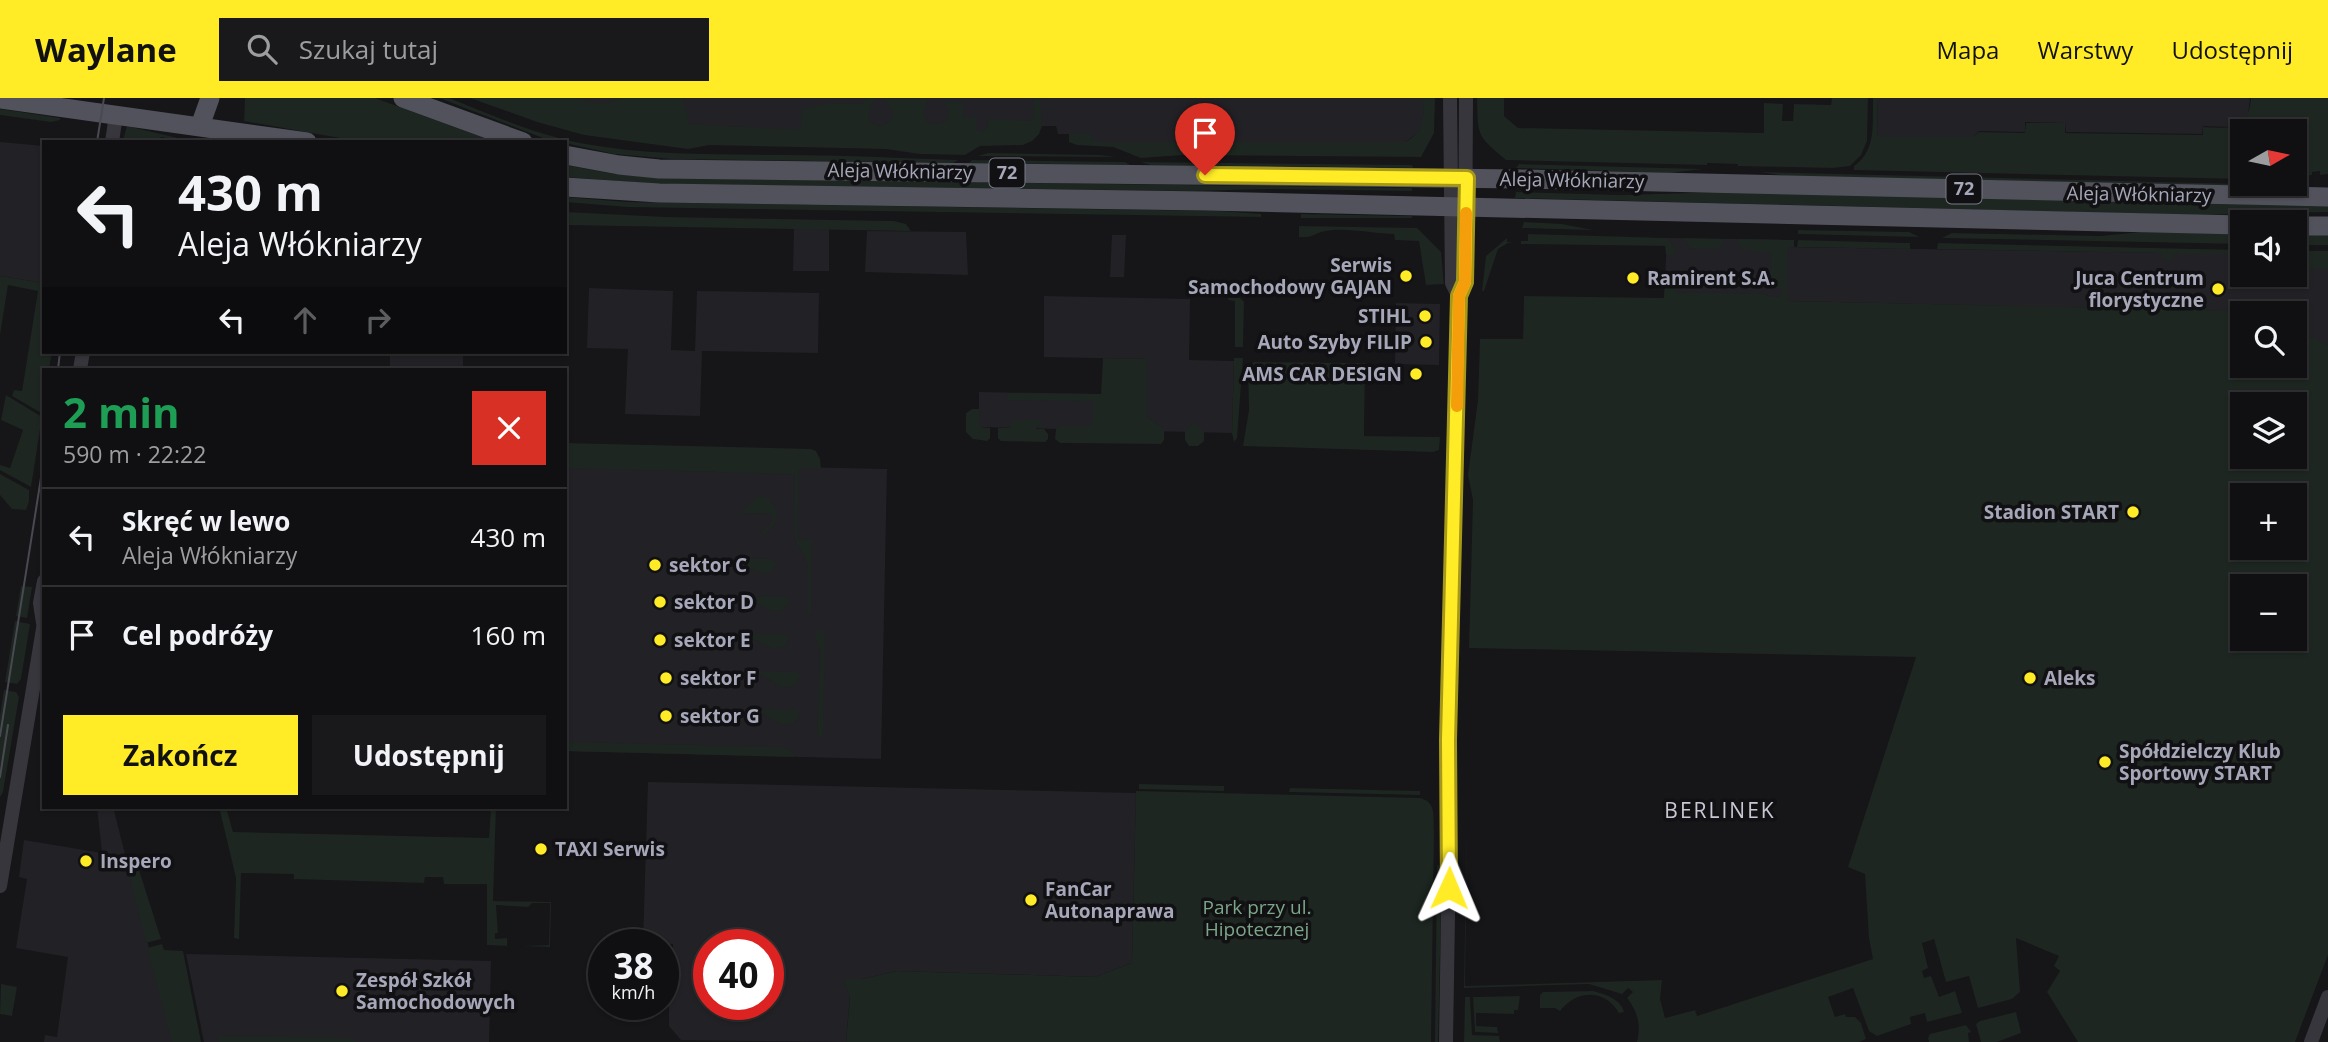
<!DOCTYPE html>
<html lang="pl">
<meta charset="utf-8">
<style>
body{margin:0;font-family:"Open Sans",sans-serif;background:#19191b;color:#f1f3f6;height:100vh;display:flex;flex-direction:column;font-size:26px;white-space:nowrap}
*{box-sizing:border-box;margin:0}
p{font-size:23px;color:#9c9d9f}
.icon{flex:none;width:38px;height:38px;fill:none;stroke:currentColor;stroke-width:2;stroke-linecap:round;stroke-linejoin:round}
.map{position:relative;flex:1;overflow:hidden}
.drawer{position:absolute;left:42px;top:270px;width:525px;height:441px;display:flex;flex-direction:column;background:#101012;border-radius:0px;box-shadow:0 2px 5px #0004,0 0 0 2px #303032}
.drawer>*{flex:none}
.hud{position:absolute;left:42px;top:42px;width:525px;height:214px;border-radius:0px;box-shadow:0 2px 5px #0004,0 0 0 2px #303032;background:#101012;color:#f1f3f6;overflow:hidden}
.needle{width:46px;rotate:81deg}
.tools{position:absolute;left:2230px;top:21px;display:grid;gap:14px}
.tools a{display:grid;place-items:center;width:77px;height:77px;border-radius:0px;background:#101012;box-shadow:0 2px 5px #0004,0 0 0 2px #303032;font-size:35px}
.speed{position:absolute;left:588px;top:831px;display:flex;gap:14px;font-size:35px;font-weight:700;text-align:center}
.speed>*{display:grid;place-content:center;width:91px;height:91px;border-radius:50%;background:#101012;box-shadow:0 2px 5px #0004,0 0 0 2px #303032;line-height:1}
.speed small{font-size:18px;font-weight:400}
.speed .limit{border:10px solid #d22;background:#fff;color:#111}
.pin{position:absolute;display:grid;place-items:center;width:60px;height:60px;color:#fff;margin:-72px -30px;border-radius:50% 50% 50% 0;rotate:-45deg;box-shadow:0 0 7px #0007}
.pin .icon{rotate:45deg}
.me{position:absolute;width:77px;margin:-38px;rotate:1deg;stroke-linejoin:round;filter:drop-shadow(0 0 5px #0008)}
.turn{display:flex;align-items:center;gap:24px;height:147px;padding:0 21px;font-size:32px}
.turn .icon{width:91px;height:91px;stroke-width:2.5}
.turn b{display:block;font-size:49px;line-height:60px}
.lanes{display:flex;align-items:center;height:66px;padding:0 21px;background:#0003;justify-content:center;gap:35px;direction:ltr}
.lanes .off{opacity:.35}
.round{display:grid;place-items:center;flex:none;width:74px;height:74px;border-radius:0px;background:#19191b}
.summary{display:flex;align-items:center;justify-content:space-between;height:119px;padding:0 21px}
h1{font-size:42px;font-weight:700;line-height:52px;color:#1e9e55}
.cta{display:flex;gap:14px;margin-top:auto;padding:14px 21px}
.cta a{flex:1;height:80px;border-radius:0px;background:#ffeb26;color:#111;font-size:28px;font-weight:700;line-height:80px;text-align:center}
.cta a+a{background:#19191b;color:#f1f3f6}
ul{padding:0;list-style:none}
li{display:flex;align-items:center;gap:21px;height:98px;padding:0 21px;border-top:2px solid #303032}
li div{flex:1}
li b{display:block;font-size:26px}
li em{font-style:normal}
header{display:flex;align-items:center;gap:42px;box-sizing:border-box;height:98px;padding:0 35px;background:#ffeb26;color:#111}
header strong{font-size:33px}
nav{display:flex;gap:38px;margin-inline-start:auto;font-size:24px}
.search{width:490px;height:63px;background:#19191b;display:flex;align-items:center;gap:18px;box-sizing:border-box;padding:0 24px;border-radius:0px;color:#9c9d9f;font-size:26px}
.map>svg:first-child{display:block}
.built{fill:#222125;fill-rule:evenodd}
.green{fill:#1d2620;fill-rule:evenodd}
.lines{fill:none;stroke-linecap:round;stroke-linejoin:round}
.tertiary{stroke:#37363d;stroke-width:14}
.primary{stroke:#52525c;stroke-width:19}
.tram{stroke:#494952;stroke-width:2}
.route-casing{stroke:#a69919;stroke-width:18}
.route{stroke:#ffeb26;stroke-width:12}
.slow{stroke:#f59e0b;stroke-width:12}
.poi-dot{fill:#ffeb26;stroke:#111013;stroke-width:2.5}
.labels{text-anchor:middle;stroke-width:7;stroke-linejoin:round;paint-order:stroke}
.shield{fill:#111013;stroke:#797a87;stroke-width:2}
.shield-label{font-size:18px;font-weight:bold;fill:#a6a7b9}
.street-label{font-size:19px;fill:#a6a7b9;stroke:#111013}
.poi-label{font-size:19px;font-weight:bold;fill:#a6a7b9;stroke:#111013;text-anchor:start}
.park-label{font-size:19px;fill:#7ca688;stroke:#111013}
.neighbourhood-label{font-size:21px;letter-spacing:2px;fill:#c8c8d5;stroke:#111013}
</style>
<header>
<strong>Waylane</strong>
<div class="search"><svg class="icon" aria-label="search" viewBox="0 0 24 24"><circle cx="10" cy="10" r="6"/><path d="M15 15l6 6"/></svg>Szukaj tutaj</div>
<nav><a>Mapa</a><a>Warstwy</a><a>Udostępnij</a></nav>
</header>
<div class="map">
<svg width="2328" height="944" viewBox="0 0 2328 944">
<rect width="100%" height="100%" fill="#161518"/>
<g class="built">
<polygon points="525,0 1423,0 1423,27 1421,33 1405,44 1091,44 1091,36 1058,36 1056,28 1037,28 1026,43 606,25"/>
<polygon points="1878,0 2250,0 2248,17 2241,25 2230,29 2203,28 2202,36 2066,34 2065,25 2025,24 2025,34 1979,33 1973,39 1877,39"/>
<polygon points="0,44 44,48 44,185 0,178"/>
<polygon points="794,131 829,131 829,173 793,173"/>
<polygon points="867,133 966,134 968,177 865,174"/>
<polygon points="1112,137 1126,137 1124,179 1110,179"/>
<polygon points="1667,140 1788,142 1788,149 2242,156 2242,177 2294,177 2294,158 2328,159 2328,254 2315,249 2294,215 1664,200"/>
<polygon points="589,190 673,193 671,252 695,253 697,193 819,195 818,255 702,253 700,318 625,316 628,251 587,250"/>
<polygon points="1044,198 1190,201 1189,262 1234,263 1232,335 1146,333 1146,261 1044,259"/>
<polygon points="1396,205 1440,206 1439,267 1395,266"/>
<rect x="390" y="254" width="73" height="17"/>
<polygon points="979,294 1102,296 1101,332 979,329"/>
<polygon points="565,364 887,371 881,661 565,653"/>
<path d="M648,684L1136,695L1132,865L1095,879L897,873L862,881H844L850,898L846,944L681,942L669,928V876H673V846L643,845ZM709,847H768V906H709Z"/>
<polygon points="97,709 113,709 173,944 44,944 45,937 57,939 68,859 16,850 27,781 19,779 24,742 102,755"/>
<polygon points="186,856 491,863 489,944 204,944"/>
</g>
<g class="green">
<polygon points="245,0 375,0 495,44 362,44 244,23"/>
<path d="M439,0H449C491,17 535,36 580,45C649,58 718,56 787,57C844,57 901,60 958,62L953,65L672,61L614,56L543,40Z"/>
<path d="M470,0H573L602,6L622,0H683L689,26L800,32L802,11L831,5L863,6L866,0L875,1C869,12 862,24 880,28L890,24C897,13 889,9 884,1H928L923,16L928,25L937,27L946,23L949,13L944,4L963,5V19L976,20V31L982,34L988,29L987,21L1033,23L1034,0H1040L1042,28L1039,36L1032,43L1023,47L980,48L965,57L920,56L886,51L709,47L688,51L584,37L537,24Z"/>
<path d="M1423,0H1435L1434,35L1421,59L1183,57L1141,60L1113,49L1077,47L1069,44V36H1091L1092,44H1405C1426,33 1423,21 1423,0Z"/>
<path d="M1477,0H1504V18L1518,30L1764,35V5L1783,6L1782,23H1793L1794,6L1831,7L1832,0H1868L1867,43L1861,57L1850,68L1833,70L1738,68V66L1707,65V67L1506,62C1476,37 1478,38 1477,0Z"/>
<path d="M1873,0H1878L1877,39H1973L1979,34L2025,35L2026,25H2065V35L2203,37V29C2231,30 2248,34 2251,0H2328V76L2320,77V73L2312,74V77L2294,79V33H2242V81L1854,72V68C1877,52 1872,25 1873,0Z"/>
<polygon points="0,11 60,20 60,22 51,24 0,17"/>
<polygon points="127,28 178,40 179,44 162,39 147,44 123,42"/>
<polygon points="988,55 1100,57 1116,59 978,58"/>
<polygon points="972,62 1125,64 1130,67 969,65"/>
<polygon points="1141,64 1412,67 1413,70 1150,67"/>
<polygon points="1519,66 1703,71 1669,75 1516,70"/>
<polygon points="565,67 609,75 658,80 1412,90 1412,93 1270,91 1192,93 660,86 565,79"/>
<polygon points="1760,74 2242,86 2284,86 2216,88 1786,78"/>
<polygon points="1516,94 1621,97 1724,94 2328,108 2328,114 2195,117 1515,100"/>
<polygon points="565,99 627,104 1220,113 1261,116 1261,119 627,109 565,104"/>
<polygon points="565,114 667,119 894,123 906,126 911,133 565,127"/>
<polygon points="1301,116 1412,118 1412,120 1301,120"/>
<polygon points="1524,124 1562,126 1593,132 1655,134 1522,130"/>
<path d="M1299,128L1417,130L1441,154L1444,186L1426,187L1419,143L1395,142L1394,136C1375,136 1345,129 1326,133C1313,135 1315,140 1299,139Z"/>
<polygon points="1798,132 1909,134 1919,139 1798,136"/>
<polygon points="2141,134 2242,136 2242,146 1942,140 1952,135 2100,138"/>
<polygon points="1528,136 1667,140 1675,149 1676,156 1666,156 1665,148 1521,146 1521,143 1528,143"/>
<rect x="2294" y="137" width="34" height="10"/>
<polygon points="1507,140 1507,144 1514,145 1508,145 1498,151 1484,193 1482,193 1486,158"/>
<polygon points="1683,140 1724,141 1723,146 1717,151 1690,150"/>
<path d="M1739,141L1794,142V149H1787L1788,203L2293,214L2308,237L2328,248V857L2295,944H2078L2047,894L2060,873L2054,868L2059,858L2016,840L2020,894L2012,901L1978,910L1969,878L1946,884L1934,841L1922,845L1928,870L1922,873L1924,880L1931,878L1939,899L1955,893L1962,915L1927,924L1925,915L1910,919L1911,926L1877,938L1869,933L1853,890L1828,899L1835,919L1845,916L1846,919H1855L1861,925L1866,941L1859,944H1637C1641,927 1638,914 1627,900L1633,894L1628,890L1622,896L1589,886L1464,890L1467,711L1465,888L1662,882L1660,901L1665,920L1695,912L1697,918L1873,861L1869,840L1865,776L1848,769L1916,559L1469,550L1473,402L1468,377L1478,302L1480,241H1523L1524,198L1664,200L1665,187H1676V194L1764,196L1769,199L1782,198V190H1770L1771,154H1753L1752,151H1741L1737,145ZM2242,215H2294V268H2242ZM2242,306H2294V359H2242ZM2294,397V450H2242V397ZM2242,488H2294V541H2242Z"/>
<polygon points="1798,142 1910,145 1910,151 1797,149"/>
<polygon points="1938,145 2241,152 2240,156 2176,156 2173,161 2162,161 2162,155 1937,151"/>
<polygon points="2294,153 2328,153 2328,171 2294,170"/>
<polygon points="0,178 44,185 44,254 52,254 49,271 44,271 43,316 12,298 14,292 22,293 38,193 8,187 0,237"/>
<polygon points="1228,200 1240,200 1244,204 1243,249 1235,249 1235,203 1228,202"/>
<polygon points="1103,260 1147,261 1146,318 1164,331 1164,342 1161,346 1060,345 1055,341 1056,331 1059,328 1093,328 1093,303 1007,302 1008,295 1101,296"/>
<polygon points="1234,260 1243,260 1237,340 1234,344 1232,335"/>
<polygon points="1254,264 1365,265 1364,338 1440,339 1439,352 1433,354 1243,348 1249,312 1248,270"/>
<polygon points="6,297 42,319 31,389 0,372 0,367 10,370 23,332 1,322"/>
<polygon points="972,311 979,311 980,329 990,330 990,340 987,343 973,341 966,334 966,315"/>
<polygon points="1011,322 1041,322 1041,327 1036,327 1036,331 1044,331 1048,336 1048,341 1045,344 1001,343 998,340 998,330 1010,330"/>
<polygon points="1194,324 1204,334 1204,343 1198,348 1189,348 1185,342 1185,334"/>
<polygon points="565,345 811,351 816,353 820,361 821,370 799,370 797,441 812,442 811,518 808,515 808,472 805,459 796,445 794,435 795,376 565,370"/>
<polygon points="0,376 29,392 29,403 26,412 12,411 0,397"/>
<path d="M758,398C769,398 775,406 777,416C776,428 770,435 758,437L772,424V416L741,415Z"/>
<polygon points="733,460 773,461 777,466 771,474 760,476"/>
<polygon points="21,488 32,489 27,520 16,518"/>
<polygon points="745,498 786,499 790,505 782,512 773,514"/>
<polygon points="15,523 30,526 21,581 17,586 5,584"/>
<polygon points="814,533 825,533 823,639 817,639 820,552"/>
<polygon points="743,535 784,536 789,541 784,548 772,551"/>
<polygon points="756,573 796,574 801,579 795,587 783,590"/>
<polygon points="4,592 16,594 19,599 3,694 0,699 0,617"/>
<polygon points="754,611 795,612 800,617 794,625 783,627"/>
<polygon points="565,644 784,649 792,653 794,659 565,653"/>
<polygon points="1139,686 1224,688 1224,693 1139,691"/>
<polygon points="1290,690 1420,693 1420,697 1289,694"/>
<path d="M1136,693L1420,700C1437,704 1433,719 1434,734L1431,944H846L850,899L843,881H862L897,873L1095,879L1132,865Z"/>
<polygon points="219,709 226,709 233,734 489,740 491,709 496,709 493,803 551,804 550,849 521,848 549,847 550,805 532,805 528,809 496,807 498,835 495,835 495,841 507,840 507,848 487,847 487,786 444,786 443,779 425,779 424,785 294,781 294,776 241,775 239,841 234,840 236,780"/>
<polygon points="1437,767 1442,768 1438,944 1435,944"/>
<polygon points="139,772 161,841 146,845 129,775"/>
<polygon points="162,846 164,852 183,853 201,944 172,944 147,850"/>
<polygon points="1,886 17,889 12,918 0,916"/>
<path d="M1593,893C1605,896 1621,901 1624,914L1619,915C1605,891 1577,891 1560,913L1555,910H1540V897L1543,894Z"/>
<polygon points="1520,898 1518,912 1514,912 1514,916 1476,915 1476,928 1497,929 1498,935 1475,934 1473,899"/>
<polygon points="1465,899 1470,899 1472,937 1499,938 1500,944 1464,944"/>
<polygon points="2016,914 2021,935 1997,944 1981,944 1976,926 1980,923"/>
<polygon points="1966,927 1971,934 1968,935 1969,944 1929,944 1928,940 1930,936"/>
<polygon points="219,938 355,940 355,944 219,944"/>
</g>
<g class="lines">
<g class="tertiary">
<polyline points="1450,0 1452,185 1459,199"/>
<polyline points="112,44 116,17"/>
<polyline points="80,271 83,254"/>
<polyline points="43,525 40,505 44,483"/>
<polyline points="0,788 44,525"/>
<polyline points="1446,944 1449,754 1448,642 1459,199 1465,184 1466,0"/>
<polyline points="2311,944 2328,899"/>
</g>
<g class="primary">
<polyline points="403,0 523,44"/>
<polyline points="0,1 307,44"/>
<polyline points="200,28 210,0"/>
<polyline points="565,57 619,67 659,71 1520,81 2328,99"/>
<polyline points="565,89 659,95 1206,103 2242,127"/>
<polyline points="2294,128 2328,128"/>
</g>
<g class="tram">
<polyline points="97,44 104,0"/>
<polyline points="58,271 60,254"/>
<polyline points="0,638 44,361"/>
<polyline points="0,679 8,627"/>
</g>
</g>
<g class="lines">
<defs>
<polyline id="route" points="1205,77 1467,80 1465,184 1459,198 1448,642 1449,790"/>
</defs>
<use href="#route" class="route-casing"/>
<use href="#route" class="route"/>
<polyline class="slow" points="1457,308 1459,198 1465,184 1466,115"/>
</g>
<g class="poi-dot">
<circle cx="1406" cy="178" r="7"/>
<circle cx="1633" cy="180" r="7"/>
<circle cx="2218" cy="191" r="7"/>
<circle cx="1425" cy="218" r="7"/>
<circle cx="1426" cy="244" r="7"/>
<circle cx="1416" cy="276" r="7"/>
<circle cx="2133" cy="414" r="7"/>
<circle cx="655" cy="467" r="7"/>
<circle cx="660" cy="504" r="7"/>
<circle cx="660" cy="542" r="7"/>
<circle cx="666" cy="580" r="7"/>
<circle cx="2030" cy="580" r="7"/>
<circle cx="666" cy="618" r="7"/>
<circle cx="2105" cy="664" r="7"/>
<circle cx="541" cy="751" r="7"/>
<circle cx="86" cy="763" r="7"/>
<circle cx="1031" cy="802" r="7"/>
<circle cx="342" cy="893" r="7"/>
</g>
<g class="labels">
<g class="shield">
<rect x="989.5" y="60.5" width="35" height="29" rx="5"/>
<rect x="1946.5" y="76.5" width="35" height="29" rx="5"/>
</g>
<g class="shield-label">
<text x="1007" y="81">72</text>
<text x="1964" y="97">72</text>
</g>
<g class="street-label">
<text transform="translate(900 73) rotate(1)" y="7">Aleja Włókniarzy</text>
<text transform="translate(1572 82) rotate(1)" y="7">Aleja Włókniarzy</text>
<text transform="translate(2139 96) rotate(1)" y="7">Aleja Włókniarzy</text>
</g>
<g class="poi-label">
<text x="1392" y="174" text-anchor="end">Serwis<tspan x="1392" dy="22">Samochodowy GAJAN</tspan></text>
<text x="1647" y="187">Ramirent S.A.</text>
<text x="2204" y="187" text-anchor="end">Juca Centrum<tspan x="2204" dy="22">florystyczne</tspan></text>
<text x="1411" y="225" text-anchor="end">STIHL</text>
<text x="1412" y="251" text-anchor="end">Auto Szyby FILIP</text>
<text x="1402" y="283" text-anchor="end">AMS CAR DESIGN</text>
<text x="2119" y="421" text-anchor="end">Stadion START</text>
<text x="669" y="474">sektor C</text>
<text x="674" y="511">sektor D</text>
<text x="674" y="549">sektor E</text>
<text x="680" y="587">sektor F</text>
<text x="2044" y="587">Aleks</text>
<text x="680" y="625">sektor G</text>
<text x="2119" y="660">Spółdzielczy Klub<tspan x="2119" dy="22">Sportowy START</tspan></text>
<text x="555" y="758">TAXI Serwis</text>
<text x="100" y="770">Inspero</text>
<text x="1045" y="798">FanCar<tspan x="1045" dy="22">Autonaprawa</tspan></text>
<text x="356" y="889">Zespół Szkół<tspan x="356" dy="22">Samochodowych</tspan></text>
</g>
<g class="park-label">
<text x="1257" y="816">Park przy ul.<tspan x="1257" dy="22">Hipotecznej</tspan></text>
</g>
<g class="neighbourhood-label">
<text x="1720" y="720">BERLINEK</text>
</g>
</g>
</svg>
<div class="tools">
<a><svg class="needle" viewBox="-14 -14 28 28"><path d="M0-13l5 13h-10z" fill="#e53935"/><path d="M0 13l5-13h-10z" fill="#9c9d9f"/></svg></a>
<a><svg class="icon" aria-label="sound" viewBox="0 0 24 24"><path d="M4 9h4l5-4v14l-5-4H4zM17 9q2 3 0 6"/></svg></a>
<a><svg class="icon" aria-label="search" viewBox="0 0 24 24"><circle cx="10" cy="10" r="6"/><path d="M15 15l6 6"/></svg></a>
<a><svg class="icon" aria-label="layers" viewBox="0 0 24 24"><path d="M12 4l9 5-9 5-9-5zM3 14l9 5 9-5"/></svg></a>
<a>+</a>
<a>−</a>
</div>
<div class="speed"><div>38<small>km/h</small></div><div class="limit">40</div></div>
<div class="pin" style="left:1205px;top:77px;background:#d93025"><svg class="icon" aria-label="arrive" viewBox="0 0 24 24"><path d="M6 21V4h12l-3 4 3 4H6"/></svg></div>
<svg class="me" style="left:1449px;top:790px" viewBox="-20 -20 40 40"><path d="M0-17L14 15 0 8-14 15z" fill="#ffeb26" stroke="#fff" stroke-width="4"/></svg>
<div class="hud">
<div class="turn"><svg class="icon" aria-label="left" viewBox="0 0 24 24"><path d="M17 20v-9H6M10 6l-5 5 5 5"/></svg><div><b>430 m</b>Aleja Włókniarzy</div></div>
<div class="lanes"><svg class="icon" aria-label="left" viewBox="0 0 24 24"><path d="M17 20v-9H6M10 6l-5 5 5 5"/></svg><svg class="icon off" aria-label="ahead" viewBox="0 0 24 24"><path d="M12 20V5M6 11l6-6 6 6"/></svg><svg class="icon off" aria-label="right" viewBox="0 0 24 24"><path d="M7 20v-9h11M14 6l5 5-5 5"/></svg></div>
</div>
<section class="drawer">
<div class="summary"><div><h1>2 min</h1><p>590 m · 22:22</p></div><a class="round" style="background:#d93025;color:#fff"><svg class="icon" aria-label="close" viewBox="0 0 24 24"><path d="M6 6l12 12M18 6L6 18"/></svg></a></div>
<ul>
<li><svg class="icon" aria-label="left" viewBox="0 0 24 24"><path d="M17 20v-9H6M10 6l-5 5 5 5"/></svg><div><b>Skręć w lewo</b><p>Aleja Włókniarzy</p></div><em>430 m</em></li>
<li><svg class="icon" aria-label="arrive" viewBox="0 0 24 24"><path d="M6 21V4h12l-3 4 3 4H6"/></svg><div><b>Cel podróży</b></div><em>160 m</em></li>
</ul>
<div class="cta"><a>Zakończ</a><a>Udostępnij</a></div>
</section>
</div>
